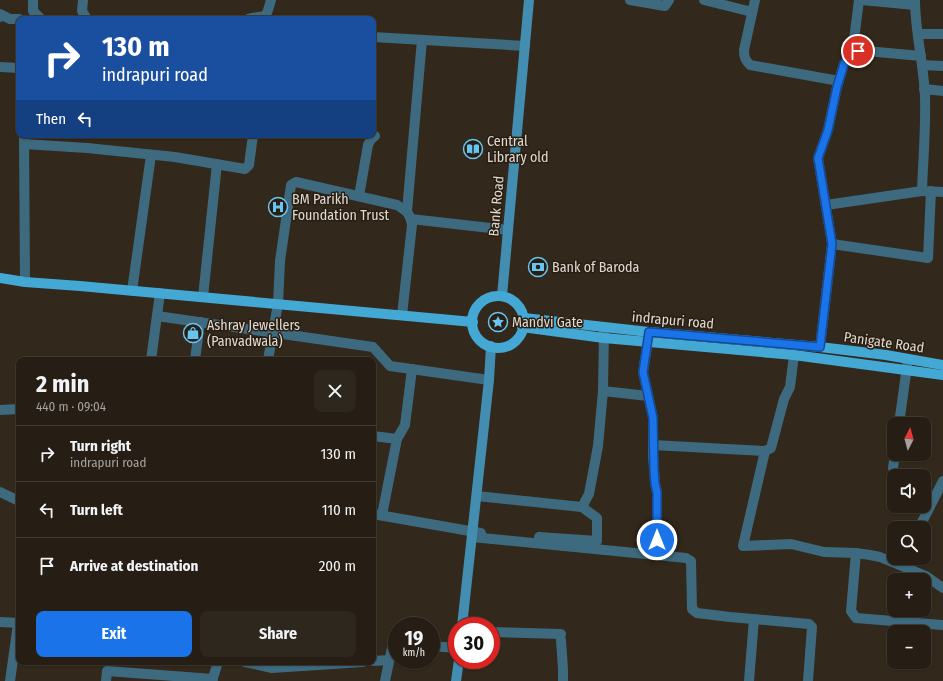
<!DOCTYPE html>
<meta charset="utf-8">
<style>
body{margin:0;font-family:"Fira Sans Condensed",sans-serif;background:#2e271d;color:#f1f3f6;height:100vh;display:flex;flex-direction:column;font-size:15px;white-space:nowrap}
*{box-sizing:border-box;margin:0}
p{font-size:13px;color:#a4a2a0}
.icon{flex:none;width:22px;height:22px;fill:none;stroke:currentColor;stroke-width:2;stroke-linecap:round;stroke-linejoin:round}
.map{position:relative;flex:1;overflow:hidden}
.details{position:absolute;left:16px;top:357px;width:360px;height:308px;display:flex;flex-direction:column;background:#261e14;border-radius:8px;box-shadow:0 1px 3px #0004,0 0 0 1px #423c34}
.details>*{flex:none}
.banner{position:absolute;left:16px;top:16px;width:360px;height:122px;border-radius:8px;box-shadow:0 1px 3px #0004,0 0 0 1px #423c34;background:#1a4fa0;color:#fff;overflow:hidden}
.needle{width:26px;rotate:6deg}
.buttons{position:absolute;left:887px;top:417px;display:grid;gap:8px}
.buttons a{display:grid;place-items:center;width:44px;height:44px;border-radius:8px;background:#261e14;box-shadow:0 1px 3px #0004,0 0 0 1px #423c34;font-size:20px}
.speed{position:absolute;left:388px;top:617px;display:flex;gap:8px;font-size:20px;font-weight:700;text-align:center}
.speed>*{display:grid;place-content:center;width:52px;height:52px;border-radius:50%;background:#261e14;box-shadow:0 1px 3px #0004,0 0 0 1px #423c34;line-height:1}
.speed small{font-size:10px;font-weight:400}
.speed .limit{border:6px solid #d22;background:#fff;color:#111}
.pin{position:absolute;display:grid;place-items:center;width:34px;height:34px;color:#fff;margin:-17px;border:2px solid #fff;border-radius:50%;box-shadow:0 1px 4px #0007}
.me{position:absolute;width:44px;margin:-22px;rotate:0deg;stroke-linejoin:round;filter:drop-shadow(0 0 3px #0008)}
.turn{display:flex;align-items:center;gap:14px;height:84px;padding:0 20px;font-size:18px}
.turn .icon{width:52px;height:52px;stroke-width:2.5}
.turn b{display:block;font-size:28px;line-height:34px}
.then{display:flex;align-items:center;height:38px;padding:0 20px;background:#0003;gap:8px;font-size:15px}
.round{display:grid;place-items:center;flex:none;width:42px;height:42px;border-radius:8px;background:#2e271d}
.headline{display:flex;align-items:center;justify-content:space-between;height:68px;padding:0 20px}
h1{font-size:24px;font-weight:700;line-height:30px}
.cta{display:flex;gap:8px;margin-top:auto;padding:8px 20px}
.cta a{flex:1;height:46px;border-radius:8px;background:#1a73e8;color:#fff;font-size:16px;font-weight:700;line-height:46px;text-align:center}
.cta a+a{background:#2e271d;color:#f1f3f6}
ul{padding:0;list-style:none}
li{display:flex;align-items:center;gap:12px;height:56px;padding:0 20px;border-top:1px solid #423c34}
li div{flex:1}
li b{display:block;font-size:15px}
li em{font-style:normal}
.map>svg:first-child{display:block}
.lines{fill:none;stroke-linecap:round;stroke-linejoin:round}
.minor{stroke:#3e6a7f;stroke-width:10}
.secondary{stroke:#438db0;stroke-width:10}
.primary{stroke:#44a8d5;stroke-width:10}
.route-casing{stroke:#114b97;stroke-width:10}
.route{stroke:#1a73e8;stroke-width:7}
.labels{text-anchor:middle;stroke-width:3;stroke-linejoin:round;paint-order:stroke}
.poi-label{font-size:14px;fill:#e0d9d1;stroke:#281e12;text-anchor:start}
.street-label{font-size:14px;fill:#e0d9d1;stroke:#281e12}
</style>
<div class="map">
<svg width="943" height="681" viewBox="0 0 943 681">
<rect width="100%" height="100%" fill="#32281b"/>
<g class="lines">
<g class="minor">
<polyline points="33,0 33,11 41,19"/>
<polyline points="83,0 82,11 87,19"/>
<polyline points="630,0 665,6 669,0"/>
<polyline points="704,0 752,12"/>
<path d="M755,0L744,50C744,57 745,60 750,65L839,81"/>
<polyline points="859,0 853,48 855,50 921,56"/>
<polyline points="862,0 915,5"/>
<path d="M915,0C915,32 924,65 925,97C926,128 923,160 922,191L943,192"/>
<polyline points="0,17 0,14 10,19 19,19"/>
<path d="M248,19C267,14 265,22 271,0"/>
<polyline points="918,34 943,34"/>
<polyline points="373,37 525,46"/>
<polyline points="922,65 943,66"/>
<polyline points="0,67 19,68"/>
<polyline points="924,89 943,91"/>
<polyline points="24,135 25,282"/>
<polyline points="24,144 87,148 175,157 245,169 249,165 253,135"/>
<polyline points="359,196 368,145 371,139 375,136"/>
<polyline points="826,205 922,191"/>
<polyline points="407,211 422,40"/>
<polyline points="411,219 508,230"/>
<polyline points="832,244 928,258 931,191"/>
<polyline points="132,291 151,155"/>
<polyline points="203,297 217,164"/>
<polyline points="157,316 373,347 390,366 489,380"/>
<polyline points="649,334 643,372 653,418 653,456 655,483 657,493 657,555"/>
<polyline points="820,347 832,244 818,158 828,130 837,87 844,64 855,50"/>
<polyline points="151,360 160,293"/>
<polyline points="195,360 200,322"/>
<path d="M268,360L278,304L280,261L291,185L296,182L397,205C407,211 410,213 412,225L402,315"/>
<polyline points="603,391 648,396"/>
<polyline points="0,410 19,409"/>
<polyline points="899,424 908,359"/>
<polyline points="373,436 397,439"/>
<polyline points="653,445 765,451 743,546 791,544 824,552 856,553 870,555 880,557 926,576 943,588"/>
<polyline points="765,451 771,448 784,399 790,387 794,355"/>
<polyline points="893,468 895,454"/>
<polyline points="0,492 19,501"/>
<polyline points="477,496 582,507 589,494 598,446 603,391 604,330"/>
<polyline points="373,514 481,533"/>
<polyline points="382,515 397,439 405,425 412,369"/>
<polyline points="919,528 943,481"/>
<polyline points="472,537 686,558 691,561 692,609 697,613 730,617 809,624 812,627 808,681"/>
<polyline points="539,537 597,541 597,518 582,507"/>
<polyline points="856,553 851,611 856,618 942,625"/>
<polyline points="0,622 19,623"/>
<polyline points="491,632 561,634"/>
<polyline points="561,640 563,669 563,681"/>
<polyline points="431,646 457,648"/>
<polyline points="373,661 389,660"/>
<polyline points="245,662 272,668 363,662"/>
<polyline points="10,681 18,624"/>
<polyline points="106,681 107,671 213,679"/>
<polyline points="212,681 218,662"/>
<polyline points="385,681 393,643 397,643"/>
<polyline points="749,681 754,619"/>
</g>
<g class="secondary">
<polyline points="502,296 529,0"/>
<polyline points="462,626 489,380 491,346"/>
<polyline points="456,681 459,660"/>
</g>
<g class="primary">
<polyline points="0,278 25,282 80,286 473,322"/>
<circle cx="498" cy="322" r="26"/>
<polyline points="524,318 649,332 820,347 886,355 943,365"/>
<polyline points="522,327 604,338 794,355 943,375"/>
</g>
</g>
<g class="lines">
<defs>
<polyline id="route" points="657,540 657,493 655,483 654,469 653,418 643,372 649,332 820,347 832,244 818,158 828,130 837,87 844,64 854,50 858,51"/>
</defs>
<use href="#route" class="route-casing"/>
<use href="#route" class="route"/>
</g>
<defs>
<symbol id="library-ring" viewBox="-11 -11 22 22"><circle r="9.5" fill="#281e12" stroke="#68c4f0" stroke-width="1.5"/><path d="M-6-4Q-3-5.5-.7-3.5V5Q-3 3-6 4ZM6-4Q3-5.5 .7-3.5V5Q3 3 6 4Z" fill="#68c4f0"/></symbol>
<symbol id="hospital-ring" viewBox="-11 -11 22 22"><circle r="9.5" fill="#281e12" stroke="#68c4f0" stroke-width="1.5"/><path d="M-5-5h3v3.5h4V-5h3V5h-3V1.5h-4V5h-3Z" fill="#68c4f0"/></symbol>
<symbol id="bank-ring" viewBox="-11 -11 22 22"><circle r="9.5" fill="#281e12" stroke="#68c4f0" stroke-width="1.5"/><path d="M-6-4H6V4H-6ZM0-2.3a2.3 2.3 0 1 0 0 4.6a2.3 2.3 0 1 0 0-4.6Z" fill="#68c4f0"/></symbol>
<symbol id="sight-ring" viewBox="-11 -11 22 22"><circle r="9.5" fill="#281e12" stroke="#68c4f0" stroke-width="1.5"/><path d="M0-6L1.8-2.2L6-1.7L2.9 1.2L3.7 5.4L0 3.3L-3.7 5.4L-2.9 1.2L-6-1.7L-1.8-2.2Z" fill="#68c4f0"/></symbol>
<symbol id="shop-ring" viewBox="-11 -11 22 22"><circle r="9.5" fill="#281e12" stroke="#68c4f0" stroke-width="1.5"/><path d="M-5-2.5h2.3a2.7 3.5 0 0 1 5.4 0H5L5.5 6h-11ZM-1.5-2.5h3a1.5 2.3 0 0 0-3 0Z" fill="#68c4f0"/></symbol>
</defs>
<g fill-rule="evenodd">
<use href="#library-ring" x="462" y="138" width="22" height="22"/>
<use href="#hospital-ring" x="267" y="196" width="22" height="22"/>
<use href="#bank-ring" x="527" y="256" width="22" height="22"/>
<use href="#sight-ring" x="487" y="311" width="22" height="22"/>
<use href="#shop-ring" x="182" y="322" width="22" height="22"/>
</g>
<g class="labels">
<g class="poi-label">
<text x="487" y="146">Central<tspan x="487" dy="16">Library old</tspan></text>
<text x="292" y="204">BM Parikh<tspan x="292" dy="16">Foundation Trust</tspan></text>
<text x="552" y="272">Bank of Baroda</text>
<text x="512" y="327">Mandvi Gate</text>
<text x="207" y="330">Ashray Jewellers<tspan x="207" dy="16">(Panvadwala)</tspan></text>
</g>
<g class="street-label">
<text transform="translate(496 206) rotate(-85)" y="5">Bank Road</text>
<text transform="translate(673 320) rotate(5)" y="5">indrapuri road</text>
<text transform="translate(884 342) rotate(8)" y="5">Panigate Road</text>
</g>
</g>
</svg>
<div class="buttons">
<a><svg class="needle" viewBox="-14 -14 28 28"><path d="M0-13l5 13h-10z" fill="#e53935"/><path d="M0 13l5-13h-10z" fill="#a4a2a0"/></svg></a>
<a><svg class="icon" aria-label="sound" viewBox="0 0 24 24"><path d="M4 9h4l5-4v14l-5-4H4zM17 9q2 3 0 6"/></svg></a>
<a><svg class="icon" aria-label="search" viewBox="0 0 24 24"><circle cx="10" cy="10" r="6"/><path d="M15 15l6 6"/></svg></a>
<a>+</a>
<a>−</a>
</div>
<div class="speed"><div>19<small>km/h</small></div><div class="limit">30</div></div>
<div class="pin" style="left:858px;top:51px;background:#d93025"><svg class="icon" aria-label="arrive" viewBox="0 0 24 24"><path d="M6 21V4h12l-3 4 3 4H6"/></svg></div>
<svg class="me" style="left:657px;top:540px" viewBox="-20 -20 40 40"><circle r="17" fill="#1a73e8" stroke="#fff" stroke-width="3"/><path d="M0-11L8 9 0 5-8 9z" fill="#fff"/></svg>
<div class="banner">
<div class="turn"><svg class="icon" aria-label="right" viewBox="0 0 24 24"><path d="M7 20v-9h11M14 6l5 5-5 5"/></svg><div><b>130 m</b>indrapuri road</div></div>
<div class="then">Then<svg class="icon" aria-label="left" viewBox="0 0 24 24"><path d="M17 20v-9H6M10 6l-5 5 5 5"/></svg></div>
</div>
<section class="details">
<div class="headline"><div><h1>2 min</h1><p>440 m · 09:04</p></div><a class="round"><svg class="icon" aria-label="close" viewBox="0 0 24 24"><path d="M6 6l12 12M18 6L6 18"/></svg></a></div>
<ul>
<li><svg class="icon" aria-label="right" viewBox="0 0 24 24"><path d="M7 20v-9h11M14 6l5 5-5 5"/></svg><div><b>Turn right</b><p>indrapuri road</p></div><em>130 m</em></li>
<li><svg class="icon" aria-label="left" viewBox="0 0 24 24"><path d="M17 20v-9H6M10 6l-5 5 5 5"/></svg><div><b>Turn left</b></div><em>110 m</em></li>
<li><svg class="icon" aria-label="arrive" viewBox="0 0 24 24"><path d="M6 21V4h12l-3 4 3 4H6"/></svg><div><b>Arrive at destination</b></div><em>200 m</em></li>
</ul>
<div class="cta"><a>Exit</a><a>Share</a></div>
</section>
</div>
